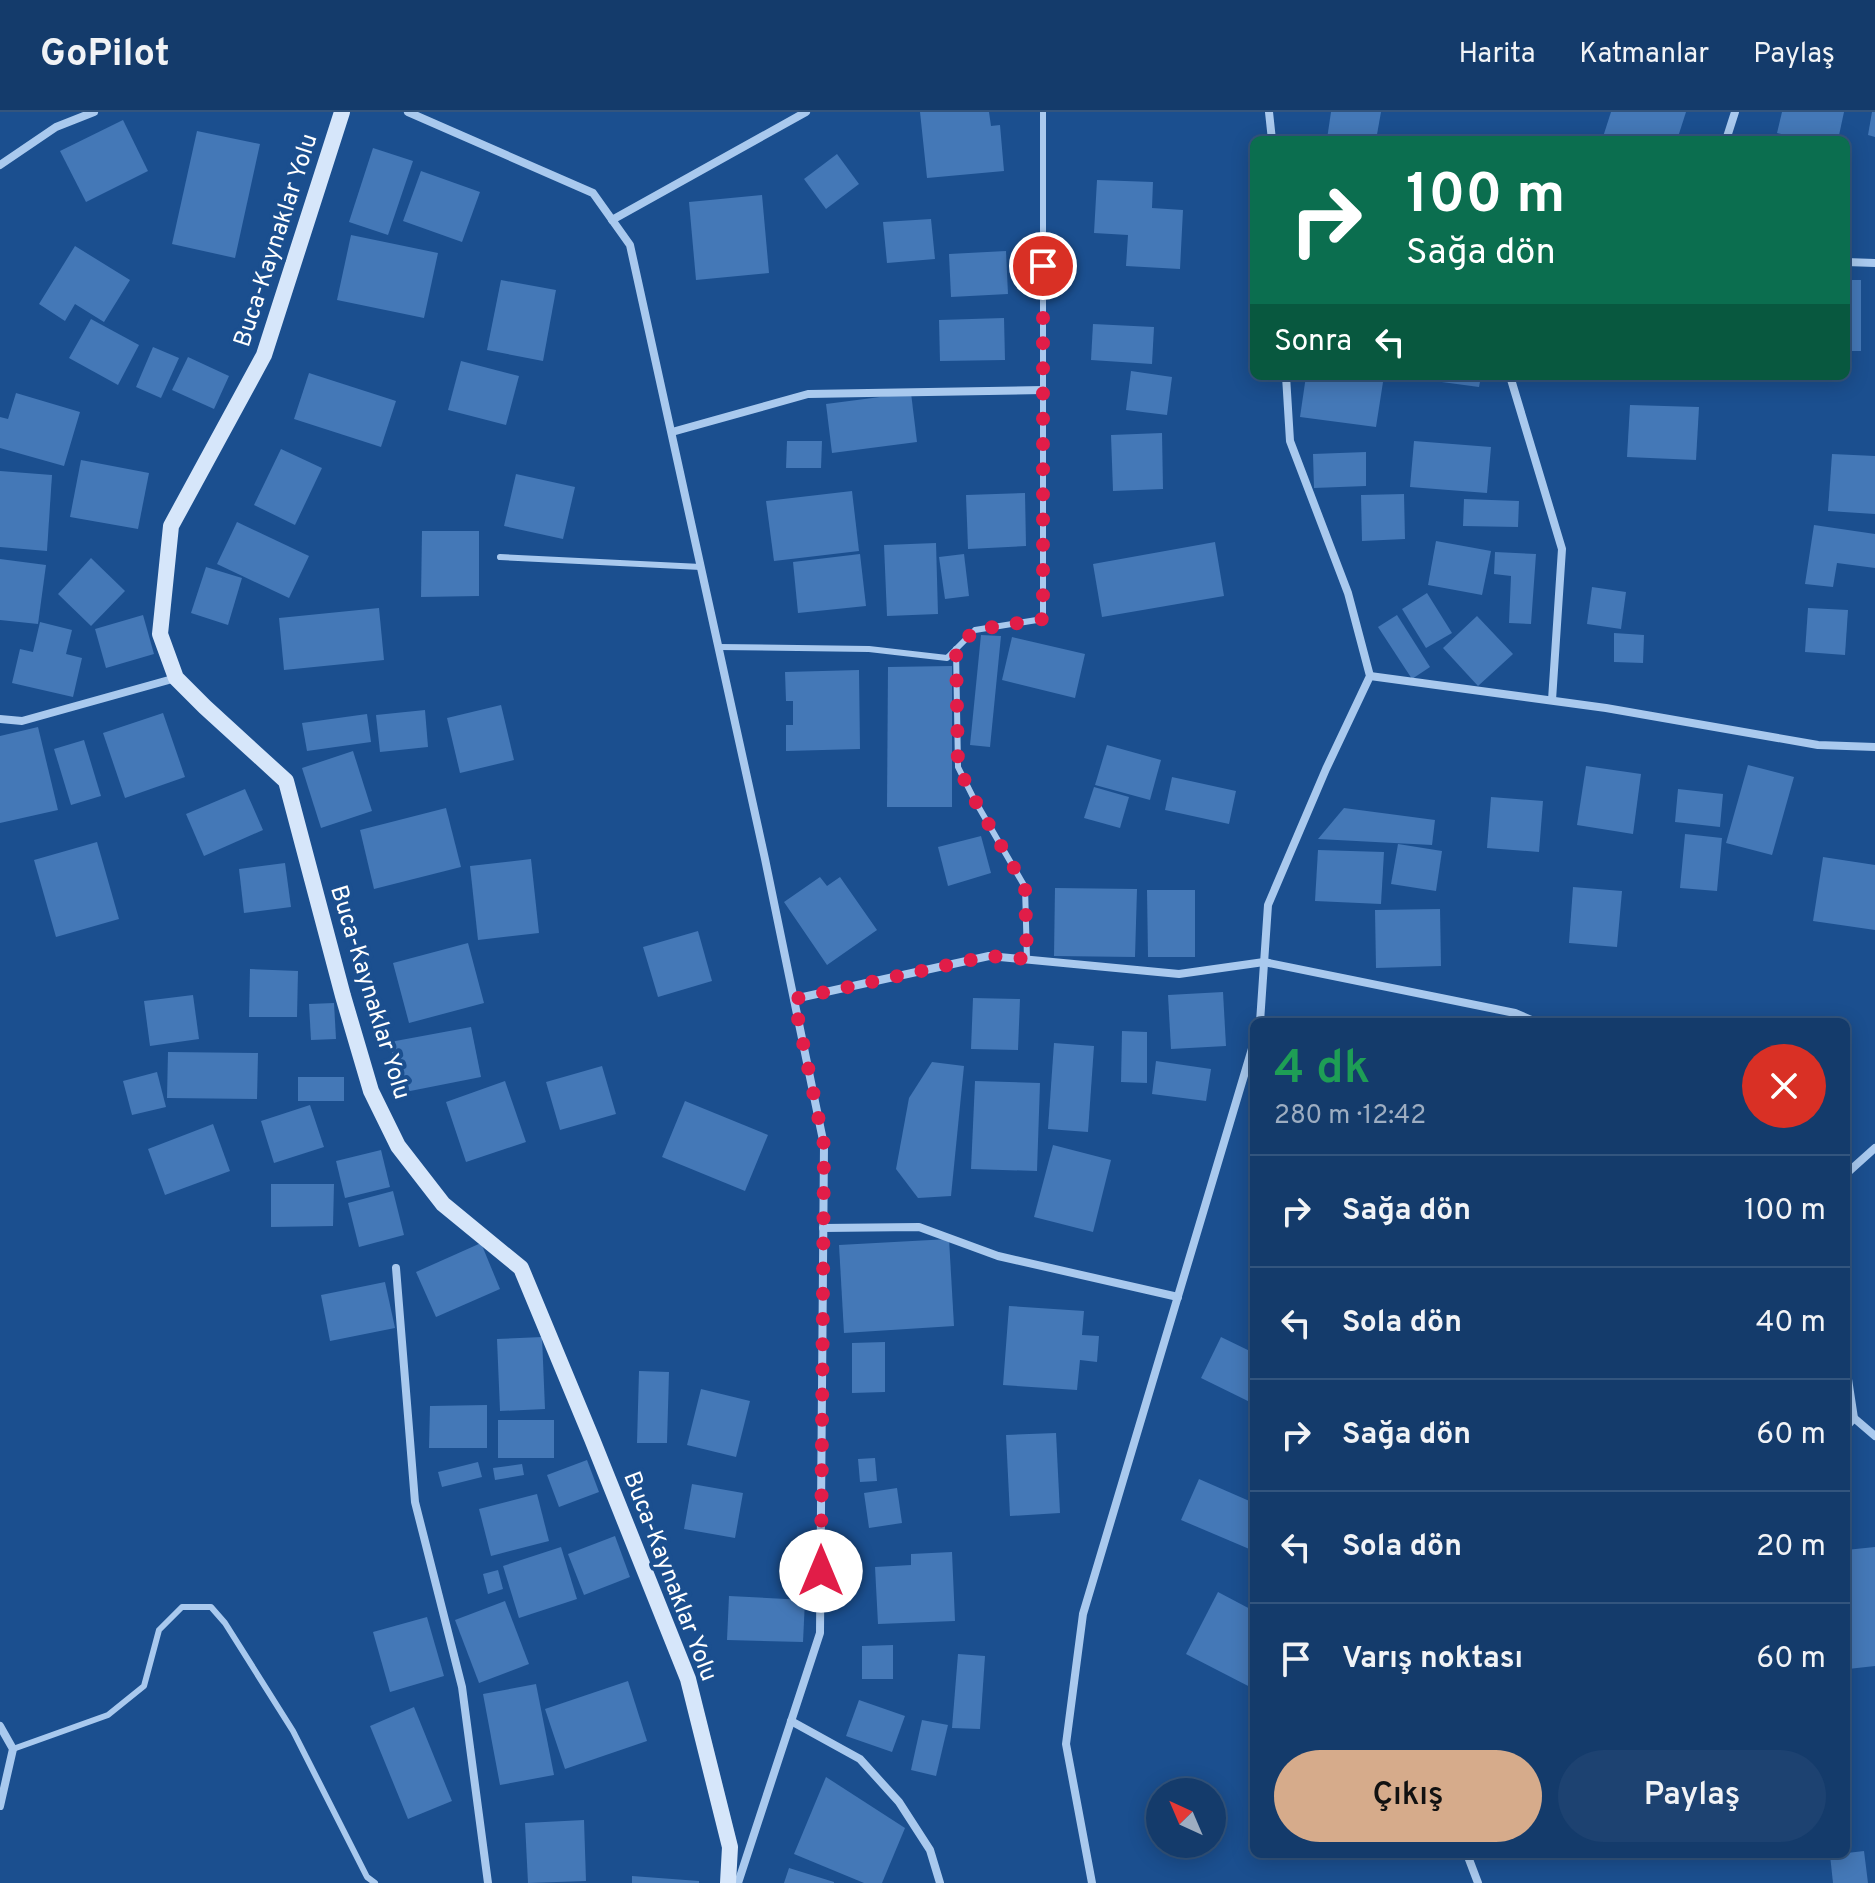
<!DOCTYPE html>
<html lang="tr">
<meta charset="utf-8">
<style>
body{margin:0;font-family:Overpass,sans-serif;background:#1d4271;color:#f1f3f6;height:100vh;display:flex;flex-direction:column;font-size:30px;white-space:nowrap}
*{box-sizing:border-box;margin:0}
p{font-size:26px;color:#9dadc1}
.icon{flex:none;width:44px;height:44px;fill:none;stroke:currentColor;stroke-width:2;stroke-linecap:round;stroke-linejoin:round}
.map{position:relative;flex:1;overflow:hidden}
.drawer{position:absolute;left:1250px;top:906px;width:600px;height:840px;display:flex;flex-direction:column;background:#143b6b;border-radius:12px;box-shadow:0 4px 20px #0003,0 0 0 2px #33557e}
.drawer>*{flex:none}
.hud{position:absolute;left:1250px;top:24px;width:600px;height:244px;border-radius:12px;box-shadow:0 4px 20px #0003,0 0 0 2px #33557e;background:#0b6e4f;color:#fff;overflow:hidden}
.needle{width:52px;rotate:316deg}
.tools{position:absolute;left:1146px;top:1666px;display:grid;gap:16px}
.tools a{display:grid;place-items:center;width:80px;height:80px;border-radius:50%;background:#143b6b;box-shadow:0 4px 20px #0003,0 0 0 2px #33557e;font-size:40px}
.pin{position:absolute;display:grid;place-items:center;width:68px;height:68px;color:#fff;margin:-34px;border:4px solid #fff;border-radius:50%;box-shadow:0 2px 8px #0007}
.me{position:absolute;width:88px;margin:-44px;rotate:0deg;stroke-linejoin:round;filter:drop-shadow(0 0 6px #0008)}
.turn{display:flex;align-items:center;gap:28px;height:168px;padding:0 24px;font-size:36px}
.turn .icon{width:104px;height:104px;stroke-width:2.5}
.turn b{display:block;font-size:56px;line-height:68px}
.then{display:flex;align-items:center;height:76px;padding:0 24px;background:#0003;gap:16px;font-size:30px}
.round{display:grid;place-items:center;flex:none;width:84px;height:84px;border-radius:42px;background:#1d4271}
.overview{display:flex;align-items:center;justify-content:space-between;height:136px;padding:0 24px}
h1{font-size:48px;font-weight:600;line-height:60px;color:#1e9e55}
.button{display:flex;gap:16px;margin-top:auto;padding:16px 24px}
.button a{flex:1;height:92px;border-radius:48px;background:#d6ab8b;color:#111;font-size:32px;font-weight:600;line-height:92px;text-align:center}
.button a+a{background:#1d4271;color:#f1f3f6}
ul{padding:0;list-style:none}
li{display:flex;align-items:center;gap:24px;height:112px;padding:0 24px;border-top:2px solid #33557e}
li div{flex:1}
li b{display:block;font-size:30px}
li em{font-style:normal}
header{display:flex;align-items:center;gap:48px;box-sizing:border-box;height:112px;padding:0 40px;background:#143b6b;border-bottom:2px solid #33557e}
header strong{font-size:38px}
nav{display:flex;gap:44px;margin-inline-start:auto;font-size:28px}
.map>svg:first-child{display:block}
.building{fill:#4478b7}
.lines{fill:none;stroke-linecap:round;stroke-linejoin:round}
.lane{stroke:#a9c9ee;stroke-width:6}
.street{stroke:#a9c9ee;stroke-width:8}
.secondary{stroke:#d6e6fa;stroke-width:16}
.route{stroke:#e11d48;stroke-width:14;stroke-dasharray:0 25.2}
.labels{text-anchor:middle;stroke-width:8;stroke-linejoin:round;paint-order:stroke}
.street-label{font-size:24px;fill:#fff;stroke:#1b4f8f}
</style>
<header>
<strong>GoPilot</strong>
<nav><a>Harita</a><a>Katmanlar</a><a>Paylaş</a></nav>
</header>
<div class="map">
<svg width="1875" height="1771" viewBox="0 0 1875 1771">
<rect width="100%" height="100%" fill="#1b4f8f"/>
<g class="building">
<polygon points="920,0 989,0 991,14 1000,13 1004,59 927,66"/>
<polygon points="1331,0 1381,0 1376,28 1327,27"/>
<polygon points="1611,0 1686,0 1677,28 1602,28"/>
<polygon points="1782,0 1844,0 1838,28 1809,28 1777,21"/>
<polygon points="1872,0 1875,0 1875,25 1868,23"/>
<polygon points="123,8 148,59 86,90 60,39"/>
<polygon points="197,19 260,32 235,146 172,132"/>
<polygon points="373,36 413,49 388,123 349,110"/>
<polygon points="837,42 859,72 826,97 804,67"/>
<polygon points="421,59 480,80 462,130 403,109"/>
<polygon points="1097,68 1153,70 1152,96 1183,98 1180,157 1126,154 1128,123 1094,121"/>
<polygon points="762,83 769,161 696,168 689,90"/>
<polygon points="931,107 935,147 887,151 883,110"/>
<polygon points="351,123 438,141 424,206 337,188"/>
<polygon points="75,134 130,168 104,210 75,192 65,209 39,192"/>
<polygon points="1006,139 1008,182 951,185 949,142"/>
<polygon points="501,168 556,178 543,249 487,238"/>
<rect x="1846" y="168" width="15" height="71"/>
<polygon points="1004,206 1005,248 940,249 939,208"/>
<polygon points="91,207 139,233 118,273 69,246"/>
<polygon points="1093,212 1154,215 1152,252 1091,248"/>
<polygon points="153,235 179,246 161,286 136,275"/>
<polygon points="188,245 229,264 214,297 172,278"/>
<polygon points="461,249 519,264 506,313 448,298"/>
<polygon points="1131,259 1172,265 1167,303 1126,298"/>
<polygon points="309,261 396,289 381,335 294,307"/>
<polygon points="1306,264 1339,264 1383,270 1376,315 1300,305"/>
<polygon points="1412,264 1481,264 1479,275 1412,266"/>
<polygon points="16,281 80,300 64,354 0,336 0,305 8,307"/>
<polygon points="911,281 917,330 832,341 826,292"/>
<polygon points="1630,293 1699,295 1696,348 1627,345"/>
<polygon points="1162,321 1163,377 1113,379 1111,323"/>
<polygon points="787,329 822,329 821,356 786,356"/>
<polygon points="1414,329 1491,335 1487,381 1410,375"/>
<polygon points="281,337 322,356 295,413 254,393"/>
<polygon points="1366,340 1366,374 1314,376 1313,342"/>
<polygon points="1832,342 1875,344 1875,402 1828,399"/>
<polygon points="81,348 149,361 138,417 70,405"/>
<polygon points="0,359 52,363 47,439 0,435"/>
<polygon points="516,362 575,375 563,427 504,414"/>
<polygon points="852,379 859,439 774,449 766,389"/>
<polygon points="1025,381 1026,434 968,437 966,383"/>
<polygon points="1404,382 1405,427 1362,429 1361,383"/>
<polygon points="1464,387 1519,389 1518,415 1463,414"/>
<polygon points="237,410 309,444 289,486 217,452"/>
<polygon points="1814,413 1875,422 1875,456 1837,451 1833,475 1805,472"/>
<polygon points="422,419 479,419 479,484 421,485"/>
<polygon points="1436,429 1491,439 1482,483 1428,473"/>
<polygon points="1215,430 1224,484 1102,505 1093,452"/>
<polygon points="936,431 938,502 887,504 884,433"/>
<polygon points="1495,440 1536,442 1531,512 1509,511 1511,464 1494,462"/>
<polygon points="860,442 866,494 798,501 793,450"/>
<polygon points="964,442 969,484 945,487 939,445"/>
<polygon points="91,446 125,479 91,514 58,482"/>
<polygon points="0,447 46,453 38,512 0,508"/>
<polygon points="206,455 242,466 228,513 191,501"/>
<polygon points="1592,475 1626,480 1621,517 1587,512"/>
<polygon points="1427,481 1452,521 1426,536 1402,497"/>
<polygon points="379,496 384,548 284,558 279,506"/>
<polygon points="1808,496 1848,498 1845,543 1805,540"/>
<polygon points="143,503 154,542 106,556 95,517"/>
<polygon points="1397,503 1430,555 1412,567 1378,515"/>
<polygon points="1477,504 1513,542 1478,574 1443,536"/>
<polygon points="40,510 72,518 66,542 82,546 73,585 12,571 20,537 33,540"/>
<polygon points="1614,521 1644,523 1643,551 1614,550"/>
<polygon points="981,523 1001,524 990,635 970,633"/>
<polygon points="1012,525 1085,542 1075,586 1002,568"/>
<polygon points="952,554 952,695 887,695 888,555"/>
<polygon points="859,558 860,637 786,639 786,613 793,613 793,589 786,589 785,560"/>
<polygon points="501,593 514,648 460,661 447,606"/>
<polygon points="425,598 428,635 380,640 376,603"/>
<polygon points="163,601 185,665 125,686 103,621"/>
<polygon points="367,602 371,630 307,639 302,611"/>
<polygon points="38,615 58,698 0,711 0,624"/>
<polygon points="84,628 101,684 71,693 54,637"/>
<polygon points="1107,633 1161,648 1150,688 1095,673"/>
<polygon points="353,639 372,699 321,716 302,656"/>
<polygon points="1748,653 1794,665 1772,743 1726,731"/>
<polygon points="1586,654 1641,662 1633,722 1577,713"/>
<polygon points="1172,665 1236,679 1229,712 1165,698"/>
<polygon points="1094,675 1129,685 1120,716 1084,706"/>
<polygon points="245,677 263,718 204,744 186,702"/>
<polygon points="1678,677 1723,682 1720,715 1675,710"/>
<polygon points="1491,685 1543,689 1539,740 1487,736"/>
<polygon points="446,696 461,755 374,777 360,718"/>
<polygon points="1344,696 1435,708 1432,733 1318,727"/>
<polygon points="1685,722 1722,726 1717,779 1680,776"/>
<polygon points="981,724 991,761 948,774 938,735"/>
<polygon points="97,730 119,807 56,825 34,748"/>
<polygon points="1398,732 1442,739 1436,779 1391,772"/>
<polygon points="1318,738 1384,740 1381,792 1315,789"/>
<polygon points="1823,745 1875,753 1875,818 1813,809"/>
<polygon points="531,747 539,821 478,828 470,754"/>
<polygon points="285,751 291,795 244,801 239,757"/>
<polygon points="820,765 827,774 840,765 877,818 827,853 784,790"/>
<polygon points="1573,775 1622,779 1617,835 1569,831"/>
<polygon points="1055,776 1137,777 1135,845 1054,844"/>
<polygon points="1147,778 1195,778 1195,845 1148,845"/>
<polygon points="1440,797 1441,854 1376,856 1375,798"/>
<polygon points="698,819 712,869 658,885 643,835"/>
<polygon points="468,831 484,891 409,911 393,851"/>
<polygon points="250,857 298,859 297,905 249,905"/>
<polygon points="1223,880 1226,934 1171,937 1168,883"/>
<polygon points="193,883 199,927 150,934 144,889"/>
<polygon points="973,886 1020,887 1018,938 971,937"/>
<polygon points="334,891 336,927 311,928 309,892"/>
<polygon points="471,915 481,965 400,981 390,930"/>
<polygon points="1122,919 1147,920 1147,971 1121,970"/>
<polygon points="1054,931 1094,934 1088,1020 1048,1017"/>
<polygon points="168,940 258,941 257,987 167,986"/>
<polygon points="1156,949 1211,957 1206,989 1152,982"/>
<polygon points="932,950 964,954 951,1084 918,1086 896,1057 909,986"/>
<polygon points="602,954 616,1002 560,1018 546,970"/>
<polygon points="157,960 166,995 132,1003 123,969"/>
<rect x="298" y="965" width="46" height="24"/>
<polygon points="505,969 526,1030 466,1050 446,990"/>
<polygon points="975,969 1040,971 1037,1059 971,1057"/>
<polygon points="685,989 768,1023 745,1079 662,1045"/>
<polygon points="310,993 324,1035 274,1051 261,1009"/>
<polygon points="213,1012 230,1059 165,1083 148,1037"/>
<polygon points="1053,1033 1111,1048 1093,1120 1034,1105"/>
<polygon points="381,1038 390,1075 345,1086 336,1049"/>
<polygon points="271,1072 334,1072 333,1114 271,1115"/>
<polygon points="393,1079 404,1123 359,1135 348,1091"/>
<polygon points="949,1127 954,1214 844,1221 839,1133"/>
<polygon points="481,1131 500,1177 436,1205 416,1160"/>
<polygon points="385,1170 395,1216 330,1229 321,1183"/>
<polygon points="1009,1194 1084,1199 1082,1223 1099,1224 1097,1250 1080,1248 1077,1278 1003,1273"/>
<polygon points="542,1225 545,1297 500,1299 497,1227"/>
<polygon points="1221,1225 1254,1241 1254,1292 1201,1266"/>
<polygon points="885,1230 885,1280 852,1281 852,1231"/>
<polygon points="639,1259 669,1260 667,1331 637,1331"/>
<polygon points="701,1277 750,1289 736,1345 687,1333"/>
<polygon points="487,1293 487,1336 429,1336 430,1294"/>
<rect x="498" y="1308" width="56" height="38"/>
<polygon points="1056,1321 1060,1401 1010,1404 1006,1323"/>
<polygon points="875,1346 877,1369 860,1370 858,1347"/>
<polygon points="587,1348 599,1380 559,1395 547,1363"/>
<polygon points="478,1350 482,1365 442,1375 438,1360"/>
<polygon points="522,1352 524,1363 495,1368 493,1356"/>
<polygon points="1199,1367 1254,1391 1254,1439 1181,1408"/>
<polygon points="692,1372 743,1381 735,1426 684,1417"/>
<polygon points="897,1376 902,1411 869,1416 864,1381"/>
<polygon points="537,1382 549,1429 491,1444 479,1397"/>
<polygon points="615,1424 630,1465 584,1483 568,1442"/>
<polygon points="561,1435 577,1487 519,1506 503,1454"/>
<polygon points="1875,1435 1875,1554 1848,1557 1846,1536 1846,1438"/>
<polygon points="952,1440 955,1509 878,1512 875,1455 911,1453 911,1442"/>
<polygon points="498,1458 503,1477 488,1482 483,1462"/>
<polygon points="1218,1480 1254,1499 1254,1577 1186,1542"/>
<polygon points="729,1484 805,1488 803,1530 727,1528"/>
<polygon points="505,1489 529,1552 479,1571 455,1508"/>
<polygon points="427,1505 444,1564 390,1580 373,1520"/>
<polygon points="893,1533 893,1567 862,1567 862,1534"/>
<polygon points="958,1542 985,1544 980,1617 952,1616"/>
<polygon points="628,1569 647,1629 565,1657 545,1597"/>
<polygon points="536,1572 554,1663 500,1673 483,1582"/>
<polygon points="859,1588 905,1604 892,1640 846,1624"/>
<polygon points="414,1595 452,1689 408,1707 370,1614"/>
<polygon points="922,1608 948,1613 936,1664 911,1658"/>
<polygon points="826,1665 905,1716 882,1771 864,1771 794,1742"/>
<polygon points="584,1708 586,1769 528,1771 525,1711"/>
<polygon points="1864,1739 1868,1771 1833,1771 1830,1743"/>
<polygon points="789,1756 834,1770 834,1771 784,1771"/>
<polygon points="632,1764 699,1769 699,1771 632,1771"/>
</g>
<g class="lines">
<g class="lane">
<polyline points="500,445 701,455"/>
<polyline points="719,535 869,537 947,546 975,518 1043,507 1043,0"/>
<polyline points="956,537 958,655 974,687 1025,775 1027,847"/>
<polyline points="13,1637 108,1603 144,1574 159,1518 182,1495 211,1495 225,1511 293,1619 367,1765 375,1771"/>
</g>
<g class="street">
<polyline points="408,0 593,81 630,133 765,747 824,1033 820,1521 738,1771"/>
<polyline points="1269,0 1272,28"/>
<polyline points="1726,28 1735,0"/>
<polyline points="0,53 56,15 94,0"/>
<polyline points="612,108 806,0"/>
<polyline points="1846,150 1875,151"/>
<polyline points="1510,264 1562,437 1552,588"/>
<polyline points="672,320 808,282 1043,278"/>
<polyline points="1370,564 1606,596 1818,633 1875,635"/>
<polyline points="0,607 22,609 176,566"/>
<polyline points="794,887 989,844 1179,862 1264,850 1515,901 1536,910"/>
<polyline points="1260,910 1268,793 1326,657 1370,564 1348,481 1290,329 1286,264"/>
<polyline points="1846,1062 1875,1036"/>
<polyline points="823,1116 919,1115 998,1144 1178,1185"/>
<polyline points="396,1156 415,1390 462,1575 488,1771"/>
<polyline points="1846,1254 1854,1306 1875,1324"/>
<polyline points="1846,1315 1854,1306"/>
<polyline points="791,1609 860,1647 899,1690 930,1738 940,1771"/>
<polyline points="0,1614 13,1637 0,1694"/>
<polyline points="1467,1742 1478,1771"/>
<polyline points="1092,1771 1066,1632 1083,1502 1254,930"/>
</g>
<polyline class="secondary" points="342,0 264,243 171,414 160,522 176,566 205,595 286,669 343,884 371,979 398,1034 443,1092 521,1156 592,1327 688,1567 730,1735 728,1771"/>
</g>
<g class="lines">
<polyline class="route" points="821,1459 824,1033 794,887 989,844 1027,847 1025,775 974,687 958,655 956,537 975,518 1043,507 1043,154"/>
</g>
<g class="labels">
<g class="street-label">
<text transform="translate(275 128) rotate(-72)" y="8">Buca-Kaynaklar Yolu</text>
<text transform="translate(371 880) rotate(73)" y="8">Buca-Kaynaklar Yolu</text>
<text transform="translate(671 1464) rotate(69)" y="8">Buca-Kaynaklar Yolu</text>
</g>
</g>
</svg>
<div class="tools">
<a><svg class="needle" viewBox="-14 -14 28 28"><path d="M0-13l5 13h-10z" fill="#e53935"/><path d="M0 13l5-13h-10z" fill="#9dadc1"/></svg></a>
</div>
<div class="pin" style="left:1043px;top:154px;background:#d93025"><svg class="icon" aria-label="arrive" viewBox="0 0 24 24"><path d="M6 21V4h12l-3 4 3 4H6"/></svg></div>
<svg class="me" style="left:821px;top:1459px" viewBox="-20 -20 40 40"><circle r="19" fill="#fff"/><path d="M0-13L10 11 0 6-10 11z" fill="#e11d48"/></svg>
<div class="hud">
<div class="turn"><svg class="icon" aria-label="right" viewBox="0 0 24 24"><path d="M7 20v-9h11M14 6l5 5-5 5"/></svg><div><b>100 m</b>Sağa dön</div></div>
<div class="then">Sonra<svg class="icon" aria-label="left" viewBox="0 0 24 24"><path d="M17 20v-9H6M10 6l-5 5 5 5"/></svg></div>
</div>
<section class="drawer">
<div class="overview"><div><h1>4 dk</h1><p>280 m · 12:42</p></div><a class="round" style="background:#d93025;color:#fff"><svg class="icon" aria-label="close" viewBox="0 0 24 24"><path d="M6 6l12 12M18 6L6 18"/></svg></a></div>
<ul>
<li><svg class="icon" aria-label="right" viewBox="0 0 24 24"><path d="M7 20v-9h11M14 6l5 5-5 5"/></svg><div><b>Sağa dön</b></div><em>100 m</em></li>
<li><svg class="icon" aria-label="left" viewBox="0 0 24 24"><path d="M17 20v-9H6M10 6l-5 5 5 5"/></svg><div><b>Sola dön</b></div><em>40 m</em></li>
<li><svg class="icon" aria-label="right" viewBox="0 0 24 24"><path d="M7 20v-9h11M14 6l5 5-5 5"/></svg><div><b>Sağa dön</b></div><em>60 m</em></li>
<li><svg class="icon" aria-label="left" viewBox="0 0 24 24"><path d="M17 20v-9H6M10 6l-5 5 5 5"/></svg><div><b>Sola dön</b></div><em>20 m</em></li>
<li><svg class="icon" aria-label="arrive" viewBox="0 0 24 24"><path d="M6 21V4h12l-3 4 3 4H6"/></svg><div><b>Varış noktası</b></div><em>60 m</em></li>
</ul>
<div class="button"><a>Çıkış</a><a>Paylaş</a></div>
</section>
</div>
